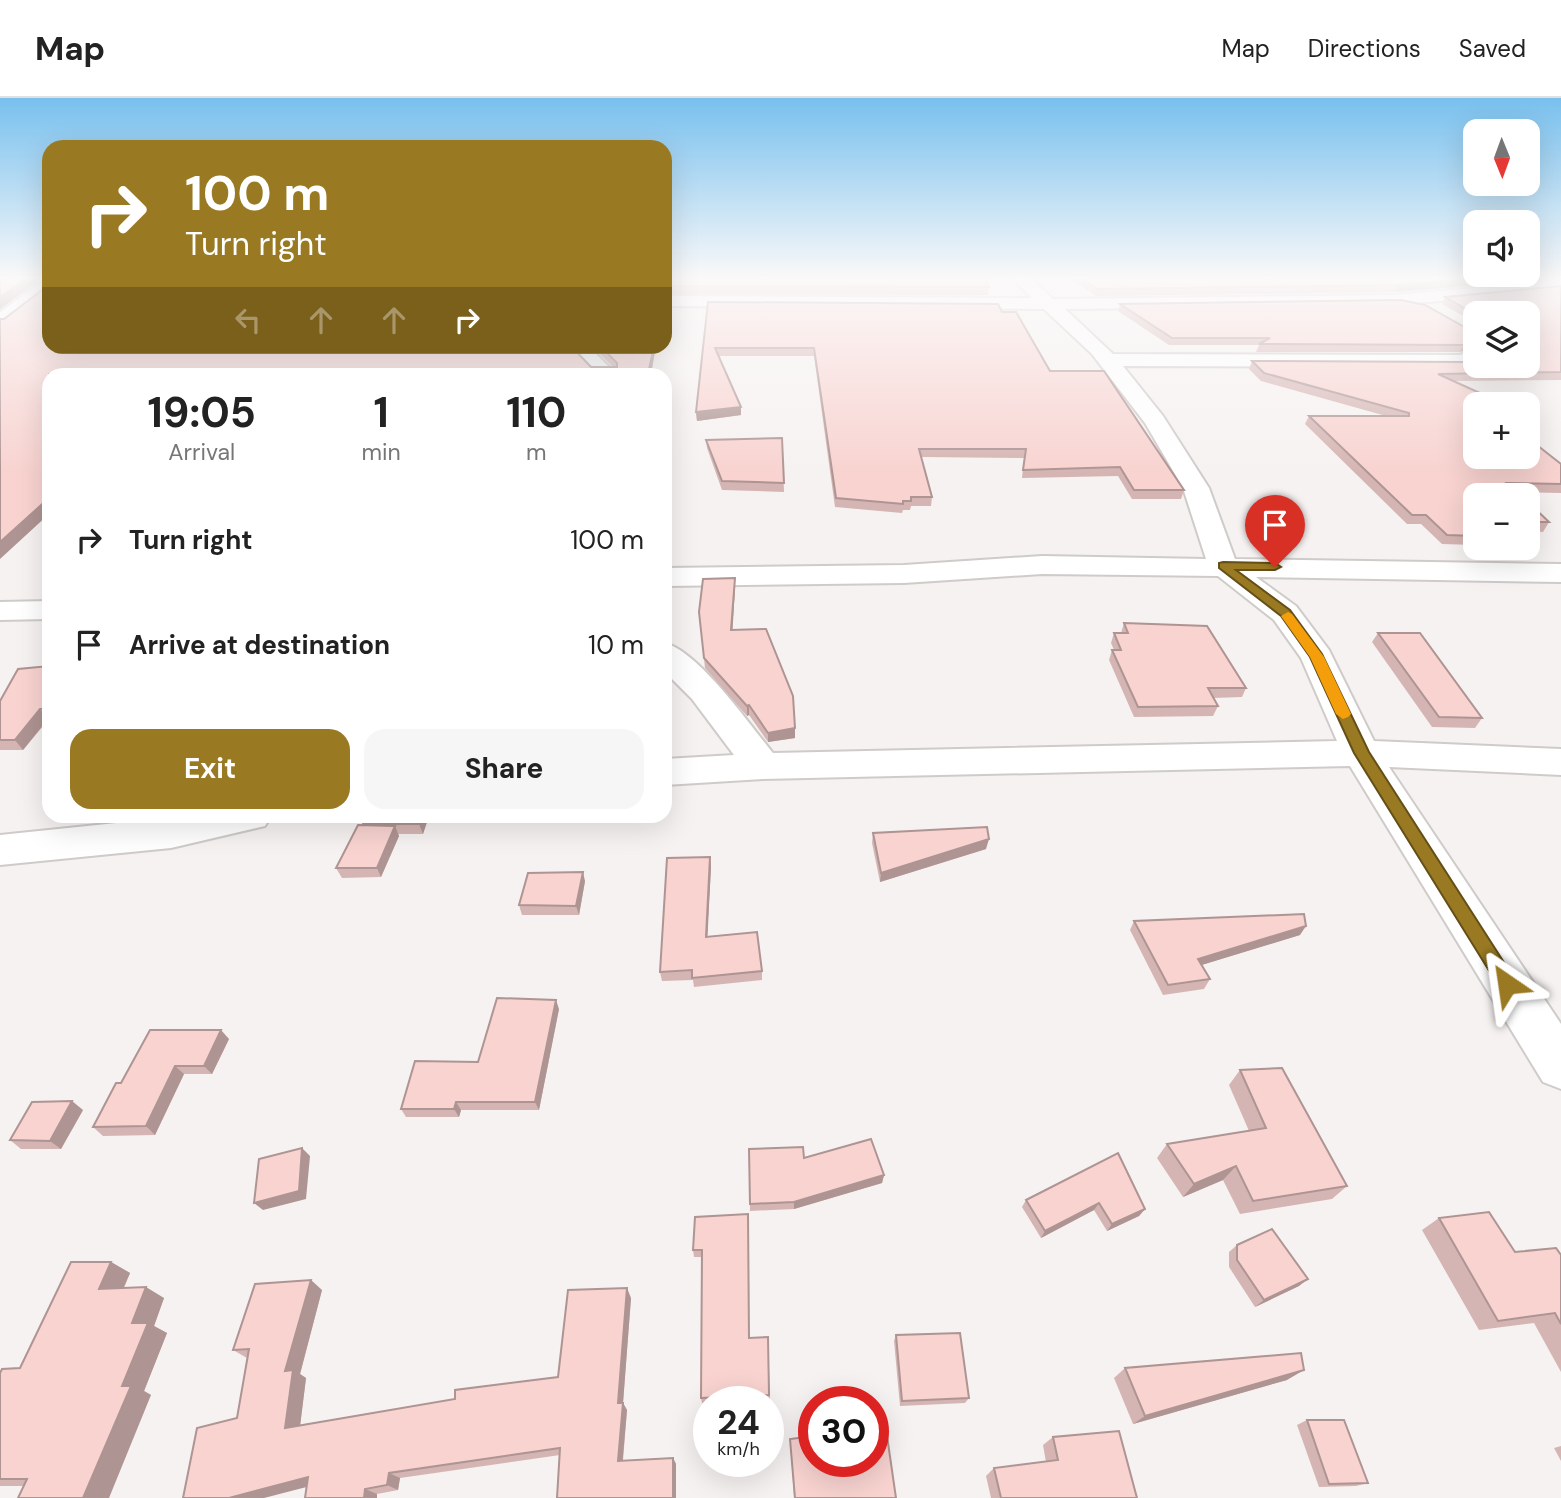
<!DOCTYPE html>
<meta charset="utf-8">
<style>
body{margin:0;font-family:"DM Sans",sans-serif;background:#f6f6f6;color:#222;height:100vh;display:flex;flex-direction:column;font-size:26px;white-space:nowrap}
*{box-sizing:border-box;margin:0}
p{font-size:23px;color:#767676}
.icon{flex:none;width:38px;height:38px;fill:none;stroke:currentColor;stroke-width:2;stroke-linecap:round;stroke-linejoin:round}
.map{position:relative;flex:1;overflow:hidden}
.sheet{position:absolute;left:42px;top:270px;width:630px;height:455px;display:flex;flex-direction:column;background:#fff;border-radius:21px;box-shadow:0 7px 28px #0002}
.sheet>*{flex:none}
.top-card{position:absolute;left:42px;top:42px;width:630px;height:214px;border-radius:21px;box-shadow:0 7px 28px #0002;background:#9a7923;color:#fff;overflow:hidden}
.needle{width:46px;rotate:179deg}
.tools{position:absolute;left:1463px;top:21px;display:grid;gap:14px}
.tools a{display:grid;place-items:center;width:77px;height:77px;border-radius:14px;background:#fff;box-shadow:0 7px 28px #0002;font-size:35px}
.speed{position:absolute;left:693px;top:1288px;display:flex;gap:14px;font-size:35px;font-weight:700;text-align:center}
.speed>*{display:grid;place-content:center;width:91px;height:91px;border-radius:50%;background:#fff;box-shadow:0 7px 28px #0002;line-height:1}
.speed small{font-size:18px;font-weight:400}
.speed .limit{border:10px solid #d22;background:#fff;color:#111}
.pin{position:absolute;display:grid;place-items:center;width:60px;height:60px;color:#fff;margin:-72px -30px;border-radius:50% 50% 50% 0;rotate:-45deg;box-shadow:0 0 7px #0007}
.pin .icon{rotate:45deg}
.me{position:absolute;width:77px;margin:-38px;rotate:328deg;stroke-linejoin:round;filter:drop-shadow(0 0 5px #0008)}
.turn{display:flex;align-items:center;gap:24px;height:147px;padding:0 28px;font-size:32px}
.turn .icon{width:91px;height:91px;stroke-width:2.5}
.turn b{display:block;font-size:49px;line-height:60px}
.lanes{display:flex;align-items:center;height:66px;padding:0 28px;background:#0003;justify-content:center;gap:35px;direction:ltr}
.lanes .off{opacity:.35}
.eta{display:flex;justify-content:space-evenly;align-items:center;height:119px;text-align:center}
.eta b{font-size:42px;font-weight:700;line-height:49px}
.primary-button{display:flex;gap:14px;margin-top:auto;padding:14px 28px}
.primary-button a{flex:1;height:80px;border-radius:21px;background:#9a7923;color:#fff;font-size:28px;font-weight:700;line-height:80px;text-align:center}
.primary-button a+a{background:#f6f6f6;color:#222}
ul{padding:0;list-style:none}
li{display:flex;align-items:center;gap:21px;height:105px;padding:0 28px}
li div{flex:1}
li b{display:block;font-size:26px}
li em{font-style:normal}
header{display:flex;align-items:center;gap:42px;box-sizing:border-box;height:98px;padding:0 35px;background:#fff;border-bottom:2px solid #e0e0e0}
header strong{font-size:33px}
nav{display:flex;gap:38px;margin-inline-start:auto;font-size:24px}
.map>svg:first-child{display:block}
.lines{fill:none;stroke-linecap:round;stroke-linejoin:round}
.street-casing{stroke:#cfcbc9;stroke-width:4}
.street{fill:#fff;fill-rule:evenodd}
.wall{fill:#d5b5b3}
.shaded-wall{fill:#ae9492}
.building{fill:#f8d3d0;stroke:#ae9492;stroke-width:2}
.route{fill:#9a7923;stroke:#644f17;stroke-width:2}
.slow{fill:#f59e0b}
</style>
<header>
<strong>Map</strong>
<nav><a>Map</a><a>Directions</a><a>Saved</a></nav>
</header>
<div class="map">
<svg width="1561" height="1400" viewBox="0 0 1561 1400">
<rect width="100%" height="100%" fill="#f6f2f1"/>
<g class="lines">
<defs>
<g id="street">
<path d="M1011,179H1029L1053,201L1395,197L1561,182V192L1395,207L1065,211L1113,256L1460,257L1475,252V265L1462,269L1123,268L1163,318L1209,390L1235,461L1561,466V484L1256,479L1296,508L1329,552L1374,643L1561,651V677L1389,669L1561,926V991L1543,984L1350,668L763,681L665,687V661L734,657L692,601L665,574V545C699,554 750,627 773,655L1337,643L1301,560L1274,522L1218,478L1042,476L904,485L665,488V470L904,467L1042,458L1206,461L1183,390L1145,325L1092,256L1044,211L665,208V198L1032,200Z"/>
<polygon points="49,182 49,195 7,227 0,229 0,214 43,183"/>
<polygon points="566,248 588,248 616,276 594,276"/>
<polygon points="49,503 49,521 0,522 0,504"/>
<polygon points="184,718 271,718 265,728 171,750 0,767 0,737"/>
</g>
</defs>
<use href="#street" class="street-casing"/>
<use href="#street" class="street"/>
</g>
<g class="wall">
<polygon points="0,179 49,179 591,269 613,269 592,248 656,248 651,276 49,276 4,221 46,189 46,180 41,181 0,211"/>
<polygon points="665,179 989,189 988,197 665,196"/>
<polygon points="1068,179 1561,179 1561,180 1395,194 1096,198"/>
<polygon points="1561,188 1561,282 1454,283 1475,306 1561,366 1561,395 1517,394 1475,397 1475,447 1442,446 1421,426 1407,426 1305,326 1309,318 1386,318 1261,283 1249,271 1252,263 1475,268 1528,215 1475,215 1475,225 1442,206 1445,199"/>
<polygon points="708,204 1002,214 1050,273 1184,392 1181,401 1132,401 1118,378 1022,380 1024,360 921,359 932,399 931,408 911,408 910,412 903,412 902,415 835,409 814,258 718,258 741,309 741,317 697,323 696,314"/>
<polygon points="1120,206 1475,235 1460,254 1256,254 1259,247 1169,247 1118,213"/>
<polygon points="782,340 784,394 722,392 707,350 706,342"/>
<polygon points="1528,404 1549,424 1543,434 1528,433"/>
<polygon points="735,490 732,532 795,630 795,640 768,644 749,617 747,618 705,570 699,514"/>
<polygon points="1124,525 1246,590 1242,599 1213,600 1218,608 1213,618 1134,619 1109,562 1112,552 1114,552 1111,545 1114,535 1121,535"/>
<polygon points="1378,535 1482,620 1475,630 1432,629 1372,544"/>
<polygon points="49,568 49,621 23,652 0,652 0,603"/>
<polygon points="429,718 423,736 398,736 399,738 381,779 342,780 336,770 364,727"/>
<polygon points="873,735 986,751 880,784 872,745"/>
<polygon points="710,759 711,769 707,839 762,873 762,882 694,889 693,882 662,883 660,874"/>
<polygon points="585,783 579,817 522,817 519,807"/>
<polygon points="1134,823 1300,837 1201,867 1210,881 1204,891 1163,897 1130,832"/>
<polygon points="559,911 539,1012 461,1012 459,1019 406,1019 401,1011 478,964"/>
<polygon points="229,941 212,976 184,976 155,1037 103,1038 93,1029 121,985"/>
<polygon points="1240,972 1347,1088 1332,1101 1240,1116 1223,1082 1183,1099 1157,1060 1167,1046 1249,1033 1229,987"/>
<polygon points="83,1012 61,1051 21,1051 10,1042"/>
<polygon points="749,1051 804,1060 884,1077 882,1085 794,1111 750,1113"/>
<polygon points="1118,1055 1145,1111 1139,1118 1107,1133 1094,1112 1041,1140 1022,1109 1026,1102"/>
<polygon points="695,1119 749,1240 768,1239 770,1302 709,1304 709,1305 702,1305 701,1300 702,1159 694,1159 693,1152"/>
<polygon points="1439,1120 1515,1154 1561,1157 1561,1274 1534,1225 1479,1232 1422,1132"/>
<polygon points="1237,1147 1299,1188 1255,1209 1229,1169 1229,1154"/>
<polygon points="111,1164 130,1175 124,1190 164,1200 154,1228 167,1235 144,1293 151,1297 24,1388 0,1388 0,1275 20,1270"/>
<polygon points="322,1192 300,1276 306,1280 300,1327 455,1301 558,1279 631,1200 623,1305 627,1312 623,1363 673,1360 676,1366 676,1400 560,1357 400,1380 398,1392 377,1396 307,1389 237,1320 247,1260 233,1252"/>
<polygon points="896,1237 969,1300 965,1305 900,1308 894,1243"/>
<polygon points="1125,1270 1287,1282 1133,1326 1114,1280"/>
<polygon points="1307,1322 1368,1385 1356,1388 1319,1389 1297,1327"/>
<polygon points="1053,1339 1137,1400 991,1400 986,1378 994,1370 1046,1364 1043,1347"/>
<polygon points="790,1341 896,1400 794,1400"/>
<polygon points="1561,1348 1561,1363 1554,1350"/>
</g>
<g class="shaded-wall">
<polygon points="28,179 49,179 49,180 41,181 0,211 0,199"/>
<polygon points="1495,179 1561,179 1561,180 1395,194 1398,187"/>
<polygon points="1475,244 1475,250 1460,254 1464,247"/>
<polygon points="654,248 656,248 651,276 648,276"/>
<polygon points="741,309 741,317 697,323 696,314"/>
<polygon points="49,400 49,416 0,461 0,444"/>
<polygon points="735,480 735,490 732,541 731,532"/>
<polygon points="749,607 749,617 747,618 747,608"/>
<polygon points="40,611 48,621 23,652 15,642"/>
<polygon points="795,630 795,640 768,644 768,635"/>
<polygon points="421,718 429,718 423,736 419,726"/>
<polygon points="395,728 399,738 381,779 377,770"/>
<polygon points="989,741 986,751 880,784 881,775"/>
<polygon points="710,759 711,769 707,848 706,839"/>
<polygon points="583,774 585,783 579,817 576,808"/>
<polygon points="1306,828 1300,837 1192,870 1198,861"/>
<polygon points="556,902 559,911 539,1012 535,1004"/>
<polygon points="221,932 229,941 212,976 204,968"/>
<polygon points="175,968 184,976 155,1037 146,1028"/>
<polygon points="72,1003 83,1012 61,1051 50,1043"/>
<polygon points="456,1004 461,1012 459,1019 454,1011"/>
<polygon points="302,1050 310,1058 306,1101 263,1112 254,1105"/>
<polygon points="1236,1068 1223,1082 1183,1099 1194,1086"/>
<polygon points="884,1077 882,1085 794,1111 794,1104"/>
<polygon points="1099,1105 1094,1112 1041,1140 1045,1133"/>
<polygon points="1145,1111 1139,1118 1107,1133 1112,1126"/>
<polygon points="111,1164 130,1175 118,1202 99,1191"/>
<polygon points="1308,1181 1299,1188 1255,1209 1264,1202"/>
<polygon points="311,1182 322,1192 300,1276 306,1280 299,1337 285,1330 285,1273"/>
<polygon points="146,1189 164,1200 154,1228 167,1235 144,1293 151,1297 109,1400 83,1400 122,1288 132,1225"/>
<polygon points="627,1190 631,1200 623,1305 627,1312 622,1369 618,1363 618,1305"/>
<polygon points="1304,1272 1287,1282 1133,1326 1145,1318"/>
<polygon points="673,1360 676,1366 676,1400 673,1400"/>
<polygon points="389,1375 400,1380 398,1392 387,1387"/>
<polygon points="308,1379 322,1385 264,1400 229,1400"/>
<polygon points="365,1391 377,1396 377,1400 364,1400"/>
</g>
<g class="building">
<polygon points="0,179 28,179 0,199"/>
<polygon points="46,179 49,179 49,248 571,248 591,269 617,269 617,265 600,248 654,248 648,276 49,276 49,400 0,444 0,221 4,221 46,189"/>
<polygon points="665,179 984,179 989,189 665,188"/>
<polygon points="1080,179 1495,179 1398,187 1097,191"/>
<polygon points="1561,188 1561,274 1438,276 1504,306 1475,306 1475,359 1528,359 1528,340 1561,366 1561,386 1507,385 1520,397 1475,397 1475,438 1447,437 1426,417 1412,417 1309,318 1409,318 1409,315 1264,275 1252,263 1466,264 1475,261 1475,268 1528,268 1528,215 1475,216 1445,199"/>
<polygon points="1401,202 1425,207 1475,235 1475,244 1464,247 1259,246 1270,240 1172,240 1120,206"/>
<polygon points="708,204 998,206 1002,214 1016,214 1050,273 1104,273 1184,392 1134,392 1120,369 1023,372 1026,351 919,351 932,399 911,399 911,403 903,403 903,406 836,400 814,250 715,250 741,309 696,314"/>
<polygon points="782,340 784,385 722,383 706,342"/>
<polygon points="1528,404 1549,424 1528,424"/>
<polygon points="735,480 731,532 766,531 793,598 795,630 768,635 749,607 747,608 704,560 699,514 703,481"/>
<polygon points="1124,525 1207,528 1246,590 1208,590 1218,608 1138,609 1112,552 1121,552 1114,535 1128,535"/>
<polygon points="1378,535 1420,535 1482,620 1439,619"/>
<polygon points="49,568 49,611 40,611 15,642 0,642 0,603 18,571"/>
<polygon points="367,718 421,718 419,726 363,726"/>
<polygon points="358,727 395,728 377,770 336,770"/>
<polygon points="987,729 989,741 881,775 873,735"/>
<polygon points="710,759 706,839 757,834 762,873 692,880 692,872 660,874 667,760"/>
<polygon points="583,774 576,808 519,807 528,775"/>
<polygon points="1304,816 1306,828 1198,861 1210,881 1168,887 1134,823"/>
<polygon points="497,900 556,902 535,1004 456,1004 454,1011 401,1011 415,963 478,964"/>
<polygon points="150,932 221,932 204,968 175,968 146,1028 93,1029 116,985 121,985"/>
<polygon points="1282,970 1347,1088 1253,1103 1236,1068 1194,1086 1167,1046 1266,1030 1240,972"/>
<polygon points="72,1003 50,1043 10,1042 32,1004"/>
<polygon points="871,1041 884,1077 794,1104 750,1106 749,1051 803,1049 804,1060"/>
<polygon points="302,1050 299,1093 254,1105 259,1061"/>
<polygon points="1118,1055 1145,1111 1112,1126 1099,1105 1045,1133 1026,1102"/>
<polygon points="1489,1114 1515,1154 1556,1150 1561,1157 1561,1226 1555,1215 1498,1223 1439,1120"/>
<polygon points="748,1116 749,1240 768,1239 769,1297 701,1300 702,1152 693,1152 695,1119"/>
<polygon points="1272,1131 1308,1181 1264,1202 1237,1162 1237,1147"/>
<polygon points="71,1164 111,1164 99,1191 146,1189 132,1225 148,1225 122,1288 131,1288 83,1400 18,1400 27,1381 0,1381 0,1275 2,1271 20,1270"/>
<polygon points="311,1182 285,1273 293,1272 285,1330 455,1301 455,1292 558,1279 568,1192 627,1190 618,1305 623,1305 618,1363 673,1360 673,1400 557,1400 560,1350 389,1375 387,1387 365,1391 364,1400 305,1400 308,1379 229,1400 183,1400 197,1330 237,1320 249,1251 233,1252 255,1186"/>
<polygon points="960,1235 969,1300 902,1303 896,1237"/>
<polygon points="1301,1255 1304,1272 1145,1318 1125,1270"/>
<polygon points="1307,1322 1344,1322 1368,1385 1329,1386"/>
<polygon points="886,1331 896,1400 795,1400 790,1341 814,1338 814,1363 873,1363 873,1332"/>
<polygon points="1119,1333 1137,1400 1001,1400 994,1370 1058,1362 1053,1339"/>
</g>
<linearGradient id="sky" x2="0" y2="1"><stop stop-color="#78c0ee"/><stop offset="0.48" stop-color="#fbf9f9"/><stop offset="1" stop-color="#fbf9f9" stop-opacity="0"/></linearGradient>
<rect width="1561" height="375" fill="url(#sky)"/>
<polygon class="route" points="1223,464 1275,465 1281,469 1275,472 1236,472 1290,512 1322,556 1369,654 1514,880 1517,886 1514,892 1507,894 1501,892 1354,655 1310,559 1281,518 1219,470 1219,465"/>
<polygon class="slow" points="1288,514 1292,516 1324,559 1351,616 1348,619 1343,621 1336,616 1310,559 1281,518"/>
</svg>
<div class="tools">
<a><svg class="needle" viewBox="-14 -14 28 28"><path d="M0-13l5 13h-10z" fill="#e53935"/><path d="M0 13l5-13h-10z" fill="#767676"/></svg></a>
<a><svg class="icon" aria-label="sound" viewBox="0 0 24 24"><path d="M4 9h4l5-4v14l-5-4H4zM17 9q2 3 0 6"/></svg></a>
<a><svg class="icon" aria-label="layers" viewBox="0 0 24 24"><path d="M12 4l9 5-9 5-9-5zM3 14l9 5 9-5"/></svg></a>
<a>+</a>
<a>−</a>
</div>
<div class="speed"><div>24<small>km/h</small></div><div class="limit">30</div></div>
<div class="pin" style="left:1275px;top:469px;background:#d93025"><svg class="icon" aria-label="arrive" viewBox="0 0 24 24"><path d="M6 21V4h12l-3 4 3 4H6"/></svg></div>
<svg class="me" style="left:1507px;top:886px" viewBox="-20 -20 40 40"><path d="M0-17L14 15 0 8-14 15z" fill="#9a7923" stroke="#fff" stroke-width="4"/></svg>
<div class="top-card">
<div class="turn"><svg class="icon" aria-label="right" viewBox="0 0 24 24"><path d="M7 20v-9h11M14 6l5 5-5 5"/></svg><div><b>100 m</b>Turn right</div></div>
<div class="lanes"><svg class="icon off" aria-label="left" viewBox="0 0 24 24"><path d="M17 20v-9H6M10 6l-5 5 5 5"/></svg><svg class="icon off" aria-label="ahead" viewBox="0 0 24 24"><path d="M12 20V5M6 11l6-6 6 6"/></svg><svg class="icon off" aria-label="ahead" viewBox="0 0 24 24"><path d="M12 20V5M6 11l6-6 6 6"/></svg><svg class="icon" aria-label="right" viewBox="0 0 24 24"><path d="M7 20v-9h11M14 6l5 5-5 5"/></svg></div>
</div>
<section class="sheet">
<div class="eta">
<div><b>19:05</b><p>Arrival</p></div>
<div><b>1</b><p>min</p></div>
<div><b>110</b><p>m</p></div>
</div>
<ul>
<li><svg class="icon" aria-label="right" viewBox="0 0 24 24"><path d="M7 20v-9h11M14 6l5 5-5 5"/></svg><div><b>Turn right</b></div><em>100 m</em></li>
<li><svg class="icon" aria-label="arrive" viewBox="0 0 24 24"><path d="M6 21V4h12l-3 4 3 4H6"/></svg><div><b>Arrive at destination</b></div><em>10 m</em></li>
</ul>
<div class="primary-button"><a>Exit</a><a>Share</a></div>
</section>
</div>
